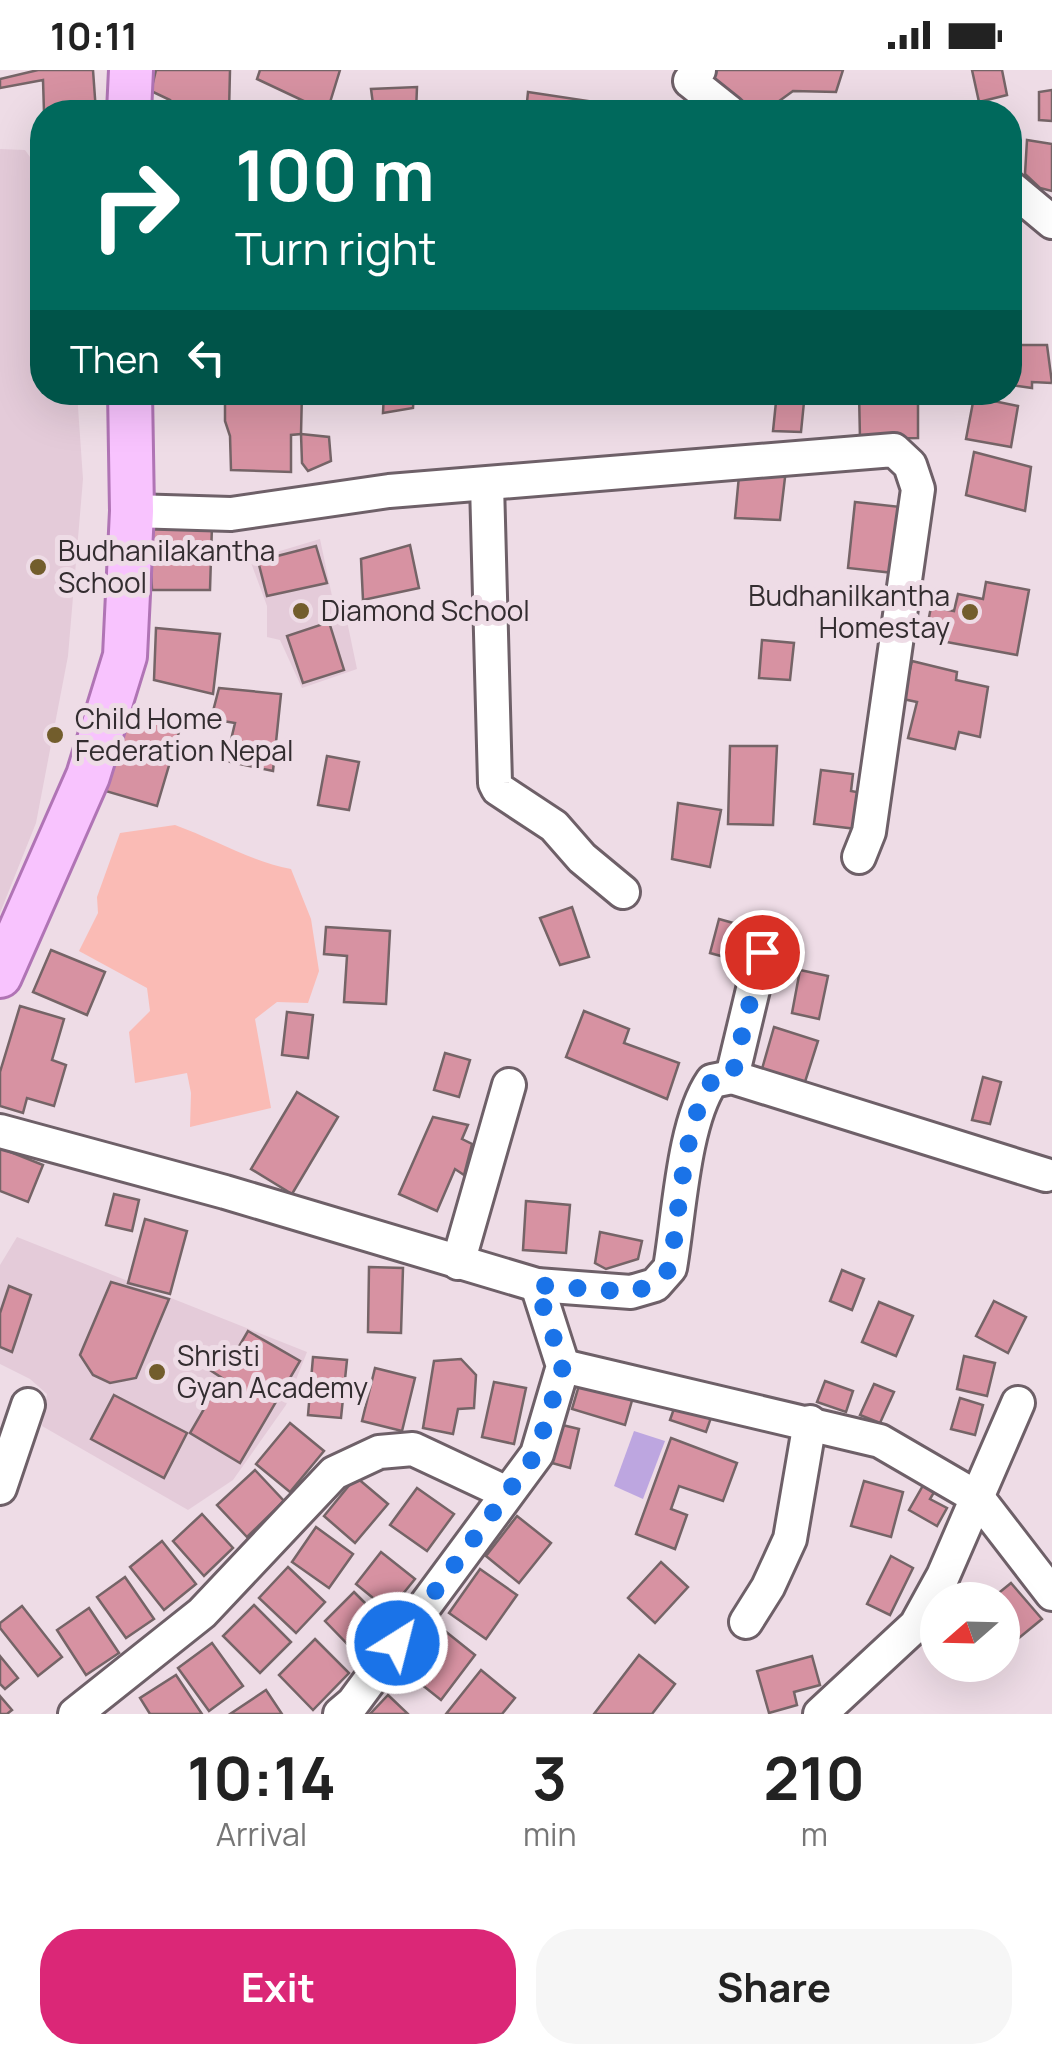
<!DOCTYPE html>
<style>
body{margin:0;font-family:Manrope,sans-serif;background:#f6f6f6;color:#222;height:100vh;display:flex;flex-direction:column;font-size:38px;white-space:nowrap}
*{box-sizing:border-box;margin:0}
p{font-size:32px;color:#767676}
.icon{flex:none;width:55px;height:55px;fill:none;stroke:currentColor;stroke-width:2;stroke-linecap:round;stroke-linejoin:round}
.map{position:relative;height:1644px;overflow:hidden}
.side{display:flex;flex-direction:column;background:#fff;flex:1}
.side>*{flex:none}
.top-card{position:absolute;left:30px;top:30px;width:992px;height:305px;border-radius:40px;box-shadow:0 10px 40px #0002;background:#00695c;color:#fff;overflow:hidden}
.needle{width:65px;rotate:250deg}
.buttons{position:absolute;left:920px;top:1512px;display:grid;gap:20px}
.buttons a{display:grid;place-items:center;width:100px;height:100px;border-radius:50%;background:#fff;box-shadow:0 10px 40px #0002;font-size:50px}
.pin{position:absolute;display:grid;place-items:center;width:85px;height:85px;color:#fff;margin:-42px;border:5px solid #fff;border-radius:50%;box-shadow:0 2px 10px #0007}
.me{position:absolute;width:110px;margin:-55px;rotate:36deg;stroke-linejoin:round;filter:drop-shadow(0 0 8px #0008)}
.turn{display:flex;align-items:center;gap:35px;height:210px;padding:0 40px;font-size:45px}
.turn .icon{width:130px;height:130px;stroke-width:2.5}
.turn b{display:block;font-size:70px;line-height:85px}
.then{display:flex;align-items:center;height:95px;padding:0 40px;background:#0003;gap:20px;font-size:38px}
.eta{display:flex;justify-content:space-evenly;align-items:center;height:170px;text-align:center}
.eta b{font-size:60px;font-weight:700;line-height:70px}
.action{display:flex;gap:20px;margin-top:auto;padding:20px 40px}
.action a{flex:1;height:115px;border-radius:40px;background:#db2777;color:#fff;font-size:40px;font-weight:700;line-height:115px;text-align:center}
.action a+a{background:#f6f6f6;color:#222}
.status{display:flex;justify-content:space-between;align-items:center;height:70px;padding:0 50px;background:#fff;direction:ltr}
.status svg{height:28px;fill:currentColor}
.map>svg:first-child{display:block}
.built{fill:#e4cbd9}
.green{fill:#fabbb5}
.water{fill:#bda6e0}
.building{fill:#d792a2;stroke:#756467;stroke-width:2.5}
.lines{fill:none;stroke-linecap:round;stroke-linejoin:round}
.minor-casing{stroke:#6e6068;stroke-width:38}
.major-casing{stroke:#b074b5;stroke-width:48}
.minor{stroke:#fff;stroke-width:32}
.major{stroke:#f8c3fe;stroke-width:42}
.route{stroke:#1a73e8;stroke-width:18;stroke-dasharray:0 32.4}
.poi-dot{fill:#725d2c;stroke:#eedce6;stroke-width:4}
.labels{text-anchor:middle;stroke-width:10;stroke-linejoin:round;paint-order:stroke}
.poi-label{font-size:28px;fill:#332d30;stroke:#eedce6;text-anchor:start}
</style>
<div class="status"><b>10:11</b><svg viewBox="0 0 49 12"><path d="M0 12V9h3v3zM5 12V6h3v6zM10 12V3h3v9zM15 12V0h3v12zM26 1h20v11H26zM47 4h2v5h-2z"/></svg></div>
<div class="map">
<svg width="1052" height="1644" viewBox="0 0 1052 1644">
<rect width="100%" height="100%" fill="#eedce6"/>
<g class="built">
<polygon points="0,79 25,80 42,104 42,322 77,323 83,409 68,586 36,753 0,843"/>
<polygon points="320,469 336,545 347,551 357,599 302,618 280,570 267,567 267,536 250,490"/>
<polygon points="17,1167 307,1282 286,1335 233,1410 188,1440 42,1356 47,1324 30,1309 0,1294 0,1195"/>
</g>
<path class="green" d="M175,755C214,769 250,791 291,799L311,849L319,901L308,933L277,932L255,949L271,1038L190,1057L191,1023L187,1003L135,1013L129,962L150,941L147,918L79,881L98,843L97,827L120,763Z"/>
<polygon class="water" points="634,1361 665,1371 643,1429 614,1416"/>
<g class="building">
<polygon points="38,0 93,0 96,42 44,42 43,10 0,18 0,9"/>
<polygon points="156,0 230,0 229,42 167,42 170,30 151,21"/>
<polygon points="260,0 340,0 327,42 257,9"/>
<polygon points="705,0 843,0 836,22 793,21 764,42 746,42"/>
<polygon points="972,0 1002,0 1007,25 979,32"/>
<polygon points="417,17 416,42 374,42 371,19"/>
<polygon points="1052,20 1052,51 1039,50 1039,22"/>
<polygon points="528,22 588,31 586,42 526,42"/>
<polygon points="985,34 987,42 957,42"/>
<polygon points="1027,70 1052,74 1052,121 1040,118 1025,104"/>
<polygon points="1010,275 1047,275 1052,313 1032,312 1032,318 1010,315"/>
<polygon points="225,322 302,322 301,364 291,365 291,402 231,400 230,366 225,351"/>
<polygon points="384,322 414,322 413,338 383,343"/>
<polygon points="777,322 805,322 801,362 773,361"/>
<polygon points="859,322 918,322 918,368 860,369"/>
<polygon points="974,327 1018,336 1011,377 966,369"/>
<polygon points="301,364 329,367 331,391 308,401 302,393"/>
<polygon points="974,382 1031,397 1025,441 966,425"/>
<polygon points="740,395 786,399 780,450 735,448"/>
<polygon points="855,432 910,438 903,504 848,498"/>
<polygon points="212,455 210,520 152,520 149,456"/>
<polygon points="410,475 419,518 363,530 361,489"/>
<polygon points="316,476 327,513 267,526 258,491"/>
<polygon points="986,512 1029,520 1017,585 925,568 931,537 954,541 958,524 983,529"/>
<polygon points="329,552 344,600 303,613 287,566"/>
<polygon points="156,558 220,564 213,624 154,610"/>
<polygon points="762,570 794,573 790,610 759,608"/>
<polygon points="912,591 957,602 956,610 988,617 980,667 959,662 955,679 908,668 917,632 903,629"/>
<polygon points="219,618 281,624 273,701 226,691 235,653 211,649"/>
<polygon points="125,640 181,655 157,736 102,720"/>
<polygon points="730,676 777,676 773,755 728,754"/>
<polygon points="327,686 359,692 349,740 318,735"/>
<polygon points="821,700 853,704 851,721 862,723 857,759 814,754"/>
<polygon points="678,733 721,740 710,797 672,789"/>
<polygon points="572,837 589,887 560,895 540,848"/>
<polygon points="719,849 751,858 743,892 710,883"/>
<polygon points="326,857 390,861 386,934 344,932 347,886 324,884"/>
<polygon points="51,880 105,902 87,945 33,922"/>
<polygon points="800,900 828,906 819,949 792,943"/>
<polygon points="20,936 64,949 52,990 66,995 54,1036 27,1028 23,1043 0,1036 0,1002"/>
<polygon points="584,941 629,959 624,973 679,993 667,1029 566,987"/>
<polygon points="287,942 313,945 308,988 282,985"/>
<polygon points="774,957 818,971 805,1012 762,999"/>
<polygon points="445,983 470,990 459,1027 434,1020"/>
<polygon points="983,1007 1001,1012 990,1054 972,1050"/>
<polygon points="297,1022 338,1047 292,1124 251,1099"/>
<polygon points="433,1047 468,1055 462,1069 472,1074 464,1105 455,1099 437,1141 399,1124"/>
<polygon points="0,1078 43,1095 28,1132 0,1121"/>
<polygon points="114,1124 139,1130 132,1161 106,1155"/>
<polygon points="526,1131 570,1135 566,1183 523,1180"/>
<polygon points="145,1149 187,1161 170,1224 128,1213"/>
<polygon points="600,1162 642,1171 638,1189 606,1199 595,1193"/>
<polygon points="369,1197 403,1198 401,1263 368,1262"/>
<polygon points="842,1200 864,1209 852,1240 830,1231"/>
<polygon points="111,1212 169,1229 136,1308 110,1313 93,1305 80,1285"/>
<polygon points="9,1216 31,1225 12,1282 0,1277 0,1243"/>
<polygon points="994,1231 1026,1247 1008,1283 976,1266"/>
<polygon points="879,1232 913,1246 896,1286 862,1272"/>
<polygon points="248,1261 300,1291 240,1393 190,1363 222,1308 204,1296 213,1281 230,1292"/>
<polygon points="964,1286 995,1293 987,1326 957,1319"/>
<polygon points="313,1287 347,1290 341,1348 308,1345"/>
<polygon points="461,1289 476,1305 474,1338 458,1339 453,1364 423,1358 434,1291"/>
<polygon points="375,1298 415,1308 402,1361 362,1351"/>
<polygon points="825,1311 853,1321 846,1342 817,1332"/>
<polygon points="494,1312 526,1318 514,1374 482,1367"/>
<polygon points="580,1312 633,1327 625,1355 572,1339"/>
<polygon points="874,1314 894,1322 880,1353 860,1345"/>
<polygon points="114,1325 187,1363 164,1408 91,1369"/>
<polygon points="678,1327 714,1339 706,1362 670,1350"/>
<polygon points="960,1328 983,1335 975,1365 951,1359"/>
<polygon points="290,1353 324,1381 290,1422 256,1394"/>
<polygon points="554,1353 579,1359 570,1398 545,1391"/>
<polygon points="671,1368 737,1393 723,1431 679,1416 671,1439 687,1445 675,1479 636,1464"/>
<polygon points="255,1400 284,1431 247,1467 217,1435"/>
<polygon points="356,1407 388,1434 355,1473 324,1446"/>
<polygon points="864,1411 903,1422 891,1467 851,1456"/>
<polygon points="925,1412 936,1419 930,1429 947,1438 937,1456 909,1440"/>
<polygon points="417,1418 454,1444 427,1481 390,1455"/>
<polygon points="202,1444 233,1478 204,1506 173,1471"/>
<polygon points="517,1446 551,1473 519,1513 486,1486"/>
<polygon points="316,1457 353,1484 329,1518 292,1492"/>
<polygon points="162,1471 196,1514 164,1540 130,1497"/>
<polygon points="381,1482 415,1509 389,1541 356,1514"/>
<polygon points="891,1486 913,1498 890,1545 867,1534"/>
<polygon points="661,1492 688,1517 655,1553 628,1528"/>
<polygon points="288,1497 325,1532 296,1563 259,1528"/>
<polygon points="480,1499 517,1525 486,1569 449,1543"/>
<polygon points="125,1507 154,1549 126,1568 97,1527"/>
<polygon points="1011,1513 1042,1549 1002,1582 1002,1530 990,1530"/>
<polygon points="354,1522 388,1556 358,1585 325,1551"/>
<polygon points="254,1535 291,1572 260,1603 223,1566"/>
<polygon points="22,1536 62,1587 38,1606 0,1558 0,1553"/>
<polygon points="89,1538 119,1583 86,1605 57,1560"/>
<polygon points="440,1557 475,1585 441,1630 406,1602"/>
<polygon points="315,1569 349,1603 313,1640 279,1605"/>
<polygon points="212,1573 243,1616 209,1641 178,1598"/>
<polygon points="639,1585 675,1614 652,1644 594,1644"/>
<polygon points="0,1586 18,1608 5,1619 0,1614"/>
<polygon points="812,1586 820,1615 794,1622 797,1635 769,1643 757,1601"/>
<polygon points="481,1600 515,1628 502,1644 446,1644"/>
<polygon points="176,1605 202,1644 150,1644 140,1628"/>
<polygon points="266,1620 282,1644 230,1644"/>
<polygon points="388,1625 408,1644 370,1644"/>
<polygon points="0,1626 12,1640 7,1644 0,1644"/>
</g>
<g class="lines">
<defs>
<g id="minor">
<polyline points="699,0 690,11 729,42"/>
<polyline points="1010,117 1052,152"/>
<polyline points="487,414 495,713 498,719 554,756 582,788 623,822"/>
<polyline points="132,441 231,444 389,421 894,380 910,395 918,419 869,762 859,787"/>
<polyline points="732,1007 762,882"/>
<path d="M0,1061L225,1122L537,1215L631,1222L655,1215L670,1198C679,1147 683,1053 712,1011L732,1007L1046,1105"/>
<polyline points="458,1193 509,1015"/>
<polyline points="563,1296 880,1371 978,1428 1052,1524"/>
<polyline points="0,1418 28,1335"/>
<polyline points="746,1552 768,1517 790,1469 810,1352"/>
<polyline points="75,1644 202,1543 334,1403 379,1382 413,1379 507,1423"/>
<polyline points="340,1644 353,1633 537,1384 563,1296 537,1215"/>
<polyline points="820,1644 916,1555 943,1506 1018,1333"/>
</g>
<g id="major">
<polyline points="129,42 131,0"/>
<polyline points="0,906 88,706 125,586 132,441 130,322"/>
</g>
</defs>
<use href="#minor" class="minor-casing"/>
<use href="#major" class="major-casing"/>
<use href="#minor" class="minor"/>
<use href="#major" class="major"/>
</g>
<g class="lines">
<path class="route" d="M397,1573L536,1384L563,1296L536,1215L632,1222L655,1214L670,1198C679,1147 683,1052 712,1011L732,1007L762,882"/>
</g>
<g class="poi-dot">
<circle cx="38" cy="497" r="10"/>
<circle cx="301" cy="541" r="10"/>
<circle cx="970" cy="542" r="10"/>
<circle cx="55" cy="665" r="10"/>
<circle cx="157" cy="1302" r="10"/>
</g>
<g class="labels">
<g class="poi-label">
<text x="58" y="491">Budhanilakantha<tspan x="58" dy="32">School</tspan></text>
<text x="950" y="536" text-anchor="end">Budhanilkantha<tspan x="950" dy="32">Homestay</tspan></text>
<text x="321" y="551">Diamond School</text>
<text x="75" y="659">Child Home<tspan x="75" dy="32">Federation Nepal</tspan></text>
<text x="177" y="1296">Shristi<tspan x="177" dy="32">Gyan Academy</tspan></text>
</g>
</g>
</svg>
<div class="buttons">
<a><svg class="needle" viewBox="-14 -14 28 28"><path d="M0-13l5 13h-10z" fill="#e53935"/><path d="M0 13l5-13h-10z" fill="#767676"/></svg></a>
</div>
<div class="pin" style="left:762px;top:882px;background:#d93025"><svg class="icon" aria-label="arrive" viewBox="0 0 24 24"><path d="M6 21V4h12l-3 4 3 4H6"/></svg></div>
<svg class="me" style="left:397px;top:1573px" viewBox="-20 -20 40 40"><circle r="17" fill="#1a73e8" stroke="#fff" stroke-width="3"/><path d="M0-11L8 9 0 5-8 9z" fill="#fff"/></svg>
<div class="top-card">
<div class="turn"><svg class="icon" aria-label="right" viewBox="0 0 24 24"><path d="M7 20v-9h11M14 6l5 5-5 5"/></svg><div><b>100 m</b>Turn right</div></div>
<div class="then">Then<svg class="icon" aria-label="left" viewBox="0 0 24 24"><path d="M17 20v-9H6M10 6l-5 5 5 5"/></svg></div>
</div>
</div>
<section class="side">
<div class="eta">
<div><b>10:14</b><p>Arrival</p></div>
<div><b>3</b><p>min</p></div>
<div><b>210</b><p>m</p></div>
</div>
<div class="action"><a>Exit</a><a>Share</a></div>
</section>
